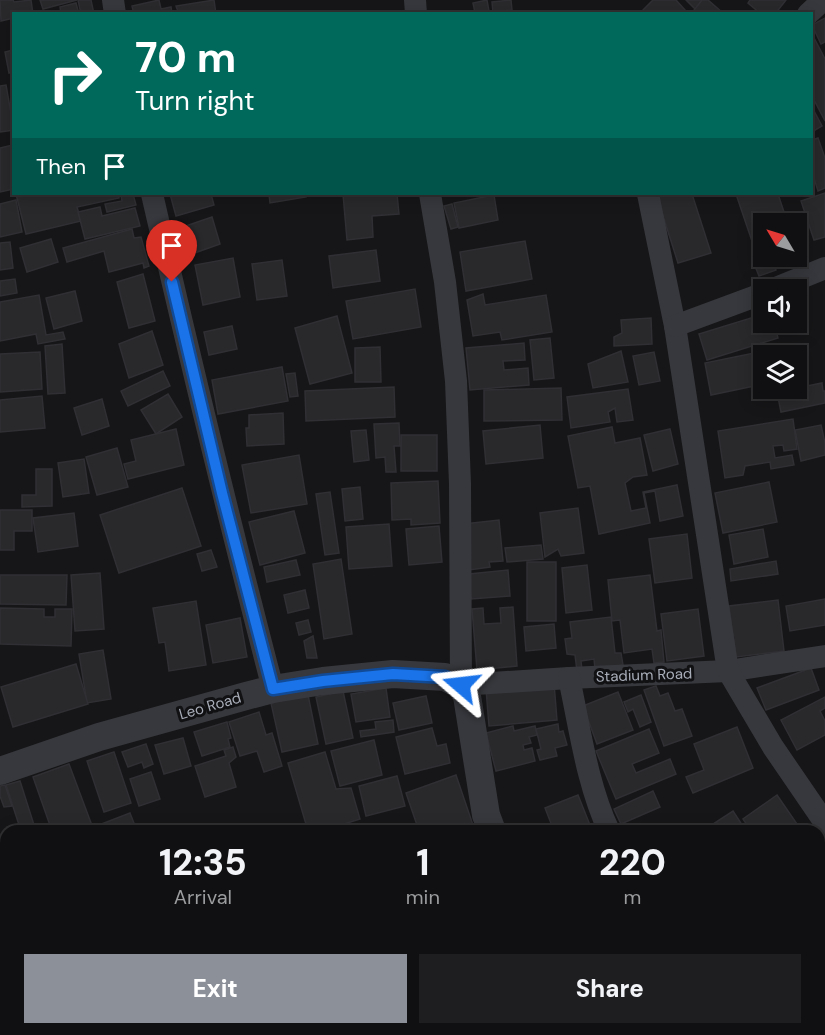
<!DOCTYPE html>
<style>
body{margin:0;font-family:"DM Sans",sans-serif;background:#1e1e20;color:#f1f3f6;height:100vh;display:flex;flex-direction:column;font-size:22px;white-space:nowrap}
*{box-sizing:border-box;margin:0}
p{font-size:20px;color:#9c9d9f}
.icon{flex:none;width:33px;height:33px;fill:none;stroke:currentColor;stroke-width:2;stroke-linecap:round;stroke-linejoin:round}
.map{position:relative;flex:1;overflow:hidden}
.panel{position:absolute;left:0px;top:825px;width:825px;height:210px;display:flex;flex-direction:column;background:#101012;border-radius:18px 18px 0 0;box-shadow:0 3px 15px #0003,0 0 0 2px #303032}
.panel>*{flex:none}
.top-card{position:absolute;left:12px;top:12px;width:801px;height:183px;border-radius:0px;box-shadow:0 3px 15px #0003,0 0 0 2px #303032;background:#00695c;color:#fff;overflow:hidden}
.needle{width:39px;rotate:308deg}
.tools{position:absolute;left:753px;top:213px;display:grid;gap:12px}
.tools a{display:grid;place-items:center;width:54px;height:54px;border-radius:0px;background:#101012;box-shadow:0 3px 15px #0003,0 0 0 2px #303032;font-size:30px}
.pin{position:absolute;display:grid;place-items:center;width:51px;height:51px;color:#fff;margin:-62px -26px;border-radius:50% 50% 50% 0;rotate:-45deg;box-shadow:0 0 6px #0007}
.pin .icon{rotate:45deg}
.me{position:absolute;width:66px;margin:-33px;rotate:287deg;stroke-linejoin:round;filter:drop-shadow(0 0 4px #0008)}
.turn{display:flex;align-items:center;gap:21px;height:126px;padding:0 24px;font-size:27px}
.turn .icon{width:78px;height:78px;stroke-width:2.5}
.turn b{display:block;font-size:42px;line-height:51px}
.then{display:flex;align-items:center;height:57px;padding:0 24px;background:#0003;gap:12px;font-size:22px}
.eta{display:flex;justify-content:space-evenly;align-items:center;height:102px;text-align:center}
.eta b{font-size:36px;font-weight:800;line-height:42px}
.button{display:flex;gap:12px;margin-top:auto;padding:12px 24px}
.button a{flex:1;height:69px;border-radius:0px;background:#8c9099;color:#fff;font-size:24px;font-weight:800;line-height:69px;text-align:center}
.button a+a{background:#1e1e20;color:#f1f3f6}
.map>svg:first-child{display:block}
.building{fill:#29292c;stroke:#303034;stroke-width:1.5}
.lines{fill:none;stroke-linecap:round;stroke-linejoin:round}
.minor{stroke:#37383d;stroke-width:22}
.tertiary{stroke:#37383d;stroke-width:28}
.route-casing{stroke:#114b97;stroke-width:15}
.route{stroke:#1a73e8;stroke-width:10}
.labels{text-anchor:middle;stroke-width:6;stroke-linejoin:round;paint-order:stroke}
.street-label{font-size:15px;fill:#a8adb8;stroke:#111113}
</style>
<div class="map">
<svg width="825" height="1035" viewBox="0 0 825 1035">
<rect width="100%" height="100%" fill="#161618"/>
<g class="building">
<polygon points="0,0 13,0 14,2 31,0 33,14 14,14 14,18 1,21"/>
<polygon points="40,0 77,0 43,9"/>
<polygon points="78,0 91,0 94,14 81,14"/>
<polygon points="159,0 161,9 171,7 172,14 134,14 132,6"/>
<polygon points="214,0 216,14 179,14 176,6"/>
<polygon points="487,0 489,11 475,13 473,3"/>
<polygon points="511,0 512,10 493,12 492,2"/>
<polygon points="653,0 676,0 685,10 681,14 639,14"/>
<polygon points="686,0 706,0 696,10"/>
<polygon points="702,0 708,0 723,13 691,14"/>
<polygon points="750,0 786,0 775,14 761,14 748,3"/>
<polygon points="76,3 79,14 61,14 60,7"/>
<polygon points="825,18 825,42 821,44 812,25"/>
<polygon points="812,34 825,59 825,121 812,96"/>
<polygon points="13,50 14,72 9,73 5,52"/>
<polygon points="6,85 14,130 0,132 0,86"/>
<polygon points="812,107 822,126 812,132"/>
<polygon points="818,138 825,158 825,188 818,191 812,172 812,140"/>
<polygon points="13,145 14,189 0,192 0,148"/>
<polygon points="825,193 825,237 814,240 801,201"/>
<polygon points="16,194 119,194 119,198 77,207 81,221 26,234"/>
<polygon points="121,194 133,194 136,205 107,212 105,204 122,201"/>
<polygon points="170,194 211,194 214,205 176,216"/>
<polygon points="269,194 305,194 306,197 270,203"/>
<polygon points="343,194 397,194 399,214 372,216 373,237 347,240"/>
<polygon points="656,194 692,194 711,253 678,263"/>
<polygon points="736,194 778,194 788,224 764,224 764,250 756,253"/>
<polygon points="494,195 498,220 459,228 454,203"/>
<polygon points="16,200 22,232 0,237 0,204"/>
<polygon points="452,204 458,227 451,229 444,206"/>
<polygon points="100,207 102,216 135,208 140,226 85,239 78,212"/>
<polygon points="212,217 220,244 189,255 180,228"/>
<polygon points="132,229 134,238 141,237 149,266 144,268 143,263 109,272 104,251 67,262 63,248"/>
<polygon points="51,239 58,262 27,272 20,248"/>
<polygon points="525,241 532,279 466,291 460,252"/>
<polygon points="10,242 13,268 0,270 0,243"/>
<polygon points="376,250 380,281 333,288 329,256"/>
<polygon points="796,252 800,261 783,268 778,256 796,256"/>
<polygon points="766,256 772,256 776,270 759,276 753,261"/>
<polygon points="233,258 240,297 203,305 195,265"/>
<polygon points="282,260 287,296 257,300 252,264"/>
<polygon points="143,274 155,321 129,328 117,282"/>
<polygon points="15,279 17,293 0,296 0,281"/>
<polygon points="415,289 421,327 353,339 346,301"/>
<polygon points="75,291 82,321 54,329 46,298"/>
<polygon points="483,294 485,305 546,295 552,332 502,340 500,332 473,336 467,300"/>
<polygon points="39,295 46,335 63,332 65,339 38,344 36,334 0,341 0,302"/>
<polygon points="764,314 764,322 774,322 778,338 707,360 699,334"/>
<polygon points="337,316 352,373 310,384 295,328"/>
<polygon points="651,318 652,344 614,346 614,337 622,333 621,320"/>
<polygon points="232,326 237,349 209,355 204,332"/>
<polygon points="152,331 163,365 129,378 119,344"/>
<polygon points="550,338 554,378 534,380 530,340"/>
<polygon points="524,343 525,360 503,361 504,370 528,368 529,385 470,390 466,348"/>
<polygon points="62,344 65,393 48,394 45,346"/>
<polygon points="380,347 381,382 355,382 355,348"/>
<polygon points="774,349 778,356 764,356 764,384 711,395 705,363"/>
<polygon points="621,351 628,382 593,388 588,364"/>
<polygon points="40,352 42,389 0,392 0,354"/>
<polygon points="654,352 660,381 639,385 633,356"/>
<polygon points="282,367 288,401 218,414 212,380"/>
<polygon points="163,371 170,386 128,406 121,391"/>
<polygon points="295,373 298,396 290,397 286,374"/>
<polygon points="822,383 823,391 825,391 825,403 781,412 777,392"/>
<polygon points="394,387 395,417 306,421 305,391"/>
<polygon points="561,388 562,420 484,421 484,390"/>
<polygon points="628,389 633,420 617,422 615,408 608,412 610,422 571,428 567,397"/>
<polygon points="168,394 182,417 156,434 141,410"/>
<polygon points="42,396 45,428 0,432 0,400"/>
<polygon points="102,399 109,426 82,435 74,408"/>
<polygon points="283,413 284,444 247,446 246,428 249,428 249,415"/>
<polygon points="793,419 797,449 784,451 783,445 773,446 775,458 792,455 794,465 771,469 770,462 745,466 743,475 725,478 718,431"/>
<polygon points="399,423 400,446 394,446 396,472 386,472 385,457 376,458 374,424"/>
<polygon points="540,425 543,458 486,464 483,431"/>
<polygon points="821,425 825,443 825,455 801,461 795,430"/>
<polygon points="612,427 615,443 640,438 647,475 633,477 625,483 631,511 646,508 643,492 677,485 683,516 660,521 655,491 644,493 650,523 599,534 590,486 578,488 568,436"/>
<polygon points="176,429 184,465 128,479 124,464 136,461 131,440"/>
<polygon points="670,429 678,464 653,471 644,435"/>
<polygon points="366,430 369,460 354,462 351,431"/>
<rect x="401" y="435" width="36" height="36"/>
<polygon points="117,448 128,487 97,495 86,457"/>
<polygon points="299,455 307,504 251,513 242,465"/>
<polygon points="84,459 89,493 63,497 58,463"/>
<polygon points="36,469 52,469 52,506 22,507 22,495 36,495"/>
<polygon points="438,481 440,523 411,525 411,519 392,520 391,483"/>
<polygon points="769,482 777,522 723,533 715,493"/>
<polygon points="360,487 363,519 345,521 342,489"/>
<polygon points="182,488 201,546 119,573 100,515"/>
<polygon points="330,492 339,553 325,555 316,494"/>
<polygon points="578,508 584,553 561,556 558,549 545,557 540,513"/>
<polygon points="0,510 32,510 32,531 14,531 14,550 0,550"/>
<polygon points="294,511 305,553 260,565 249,522"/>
<polygon points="74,513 78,546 38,552 33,518"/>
<polygon points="499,520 503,561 489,562 490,567 469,570 464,524"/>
<polygon points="389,524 392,566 349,569 346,527"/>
<polygon points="439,526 442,562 409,565 406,529"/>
<polygon points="763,529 768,557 734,564 729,535"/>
<polygon points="687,534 692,578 655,583 649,539"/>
<polygon points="541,545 543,559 507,562 505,548"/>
<polygon points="211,550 217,567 202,571 197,554"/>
<polygon points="341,559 352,634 324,639 313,564"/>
<polygon points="296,560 300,575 267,582 264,567"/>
<polygon points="776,561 778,574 731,581 730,569"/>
<rect x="527" y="562" width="29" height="59"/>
<polygon points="587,565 592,610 566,613 562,568"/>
<polygon points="508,570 510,596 471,599 469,574"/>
<polygon points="100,573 104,629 75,631 71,575"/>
<polygon points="0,575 67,575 66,605 0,604"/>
<polygon points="650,575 657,631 661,630 664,662 654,663 652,649 624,653 620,620 612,621 608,580"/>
<polygon points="305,590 309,608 288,613 284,595"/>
<polygon points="825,599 825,625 790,631 786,606"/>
<polygon points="778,600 784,651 736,657 729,606"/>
<polygon points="196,601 206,665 169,671 165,642 159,643 153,608"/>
<polygon points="513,607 517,666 477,670 472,609 483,608 484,624 501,623 500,608"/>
<polygon points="0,608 44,609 44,617 55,617 55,609 72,609 71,646 0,644"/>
<polygon points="698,609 704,656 667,661 661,614"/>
<polygon points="611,617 615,653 621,653 623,665 595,669 594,659 581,661 582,670 577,671 575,655 567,654 565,639 572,638 570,622"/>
<polygon points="240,618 247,657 213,663 206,625"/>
<polygon points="308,620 311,632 299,635 296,623"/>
<polygon points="554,624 556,648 526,651 524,627"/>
<polygon points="313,636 317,658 307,658 304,641"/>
<polygon points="103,650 111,699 87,703 79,654"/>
<polygon points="76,664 88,704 13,727 1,687"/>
<polygon points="811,668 819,690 766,710 757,688"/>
<polygon points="554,683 557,720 489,726 486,689"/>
<polygon points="656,686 660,696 668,693 675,711 682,709 692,736 664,746 644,690"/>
<polygon points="386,688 390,717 356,722 351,694"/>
<polygon points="343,691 353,738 326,744 316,697"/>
<polygon points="618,692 633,730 597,744 583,706"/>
<polygon points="308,695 318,744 282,752 271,703"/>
<polygon points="641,695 651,722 640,727 633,709 628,712 624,702"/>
<polygon points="426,696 432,723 399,730 393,703"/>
<polygon points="825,697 825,708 820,711 825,721 825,735 797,750 781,720"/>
<polygon points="259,712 266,735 272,733 282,766 264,772 257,751 240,756 229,722"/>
<polygon points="393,720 394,732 361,737 360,731 376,729 375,722"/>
<polygon points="227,722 231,738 228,739 230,747 202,756 194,732"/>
<polygon points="558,724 559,732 563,731 567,745 555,748 557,756 540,760 537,750 541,749 536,729"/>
<polygon points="513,726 514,731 535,726 537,735 529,737 531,743 523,745 524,750 532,748 535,761 496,771 486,733"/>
<polygon points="737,727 753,768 693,793 686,777 704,770 694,744"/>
<polygon points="432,728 437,746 446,744 450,763 405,774 396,737"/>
<polygon points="649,729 659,753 632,764 636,773 670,759 676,774 616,799 596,751"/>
<polygon points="183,738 191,766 164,774 155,745"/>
<polygon points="374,740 382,775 340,786 331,751"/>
<polygon points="146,744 153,764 144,768 142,762 128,767 122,752"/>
<polygon points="233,747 236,757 229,763 236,787 205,797 195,766 226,756 224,750"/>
<polygon points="114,752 131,803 104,812 87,761"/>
<polygon points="325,752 336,789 351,788 360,819 322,831 308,831 288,763"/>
<polygon points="69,764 94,831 52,831 33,777"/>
<polygon points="151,772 160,799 139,806 130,779"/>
<polygon points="456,775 475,831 419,831 406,793"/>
<polygon points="397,776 405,806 366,816 359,786"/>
<polygon points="20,781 35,828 26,831 21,831 6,785"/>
<polygon points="5,785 12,806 4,807 0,796 0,786"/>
<polygon points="653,791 660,807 621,824 614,809"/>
<polygon points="578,795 590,825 575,831 554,831 545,808"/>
<polygon points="777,795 797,824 787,831 751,831 743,819"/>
<polygon points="733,811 746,831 713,831 710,826"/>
<polygon points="130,813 137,831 102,831 99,825"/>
<polygon points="825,870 825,905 819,909 819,874"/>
<polygon points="822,1019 825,1024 825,1035 796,1035 806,1029 819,1029 819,1021"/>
<polygon points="320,1029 354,1029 350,1031 352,1035 323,1035"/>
<polygon points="422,1029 465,1029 468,1035 410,1035"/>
<polygon points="753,1029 789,1029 779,1035 756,1035"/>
</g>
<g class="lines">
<g class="minor">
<polyline points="113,0 115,14"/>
<polyline points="415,0 416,14"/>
<polyline points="808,14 823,0"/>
<path d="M152,194C190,359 230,524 273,689"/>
<polyline points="430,194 445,282 456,381 460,484 461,685 569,678 728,671 825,656"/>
<polyline points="648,194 675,326 728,671 773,747 825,823"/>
<polyline points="771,290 825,268"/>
<polyline points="675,326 764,293"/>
<path d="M569,678C580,729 587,784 609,831"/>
<polyline points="723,1029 726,1035"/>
</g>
<g class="tertiary">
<polyline points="0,771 99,737 246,696 273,689 323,681 393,674 445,677 461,685 467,696 486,815 492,831"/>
<polyline points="572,1029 575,1035"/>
</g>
</g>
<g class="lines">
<defs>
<polyline id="route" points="172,282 222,493 273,689 323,681 393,674 445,677 461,685"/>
</defs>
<use href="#route" class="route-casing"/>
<use href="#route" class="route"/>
</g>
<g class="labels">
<g class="street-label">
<text transform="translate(644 675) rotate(-2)" y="5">Stadium Road</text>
<text transform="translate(210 706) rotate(-16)" y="5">Leo Road</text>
</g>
</g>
</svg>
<div class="tools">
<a><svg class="needle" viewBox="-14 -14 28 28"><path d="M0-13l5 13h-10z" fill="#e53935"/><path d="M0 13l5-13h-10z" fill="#9c9d9f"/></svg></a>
<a><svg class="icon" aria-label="sound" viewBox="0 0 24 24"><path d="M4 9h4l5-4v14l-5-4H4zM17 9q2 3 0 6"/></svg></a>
<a><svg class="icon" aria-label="layers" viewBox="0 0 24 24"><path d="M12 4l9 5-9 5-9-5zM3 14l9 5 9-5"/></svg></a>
</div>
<div class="pin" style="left:172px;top:282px;background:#d93025"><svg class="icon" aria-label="arrive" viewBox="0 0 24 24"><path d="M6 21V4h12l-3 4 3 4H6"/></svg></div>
<svg class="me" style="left:461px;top:685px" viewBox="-20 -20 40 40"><path d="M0-17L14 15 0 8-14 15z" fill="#1a73e8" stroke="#fff" stroke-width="4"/></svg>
<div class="top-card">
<div class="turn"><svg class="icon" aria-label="right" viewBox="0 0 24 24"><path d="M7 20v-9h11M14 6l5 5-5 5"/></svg><div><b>70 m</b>Turn right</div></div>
<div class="then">Then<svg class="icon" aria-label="arrive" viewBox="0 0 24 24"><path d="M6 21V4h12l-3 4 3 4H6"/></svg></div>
</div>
<section class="panel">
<div class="eta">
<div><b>12:35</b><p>Arrival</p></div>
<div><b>1</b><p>min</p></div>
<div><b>220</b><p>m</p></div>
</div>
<div class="button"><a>Exit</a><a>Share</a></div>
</section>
</div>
